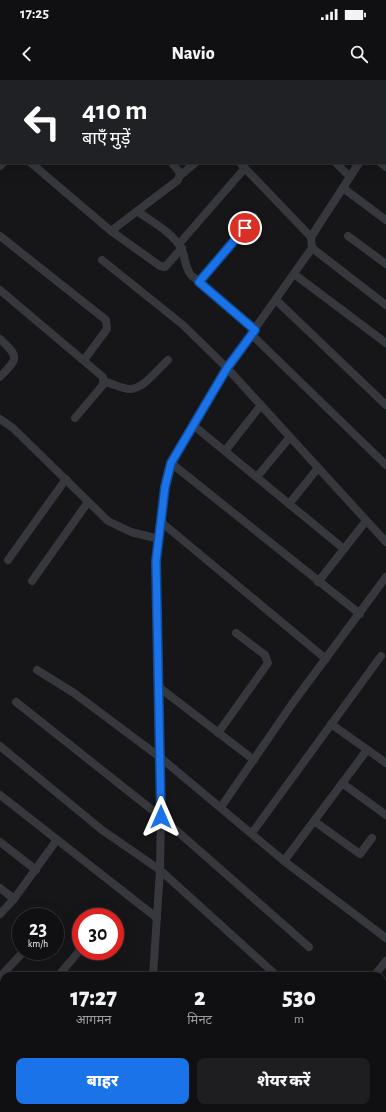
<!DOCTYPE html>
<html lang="hi">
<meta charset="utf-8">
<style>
body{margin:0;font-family:"Alegreya Sans","Noto Sans Devanagari",sans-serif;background:#1e1e20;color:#f1f3f6;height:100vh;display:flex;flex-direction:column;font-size:15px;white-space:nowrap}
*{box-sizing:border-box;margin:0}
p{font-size:13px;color:#9c9d9f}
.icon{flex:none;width:22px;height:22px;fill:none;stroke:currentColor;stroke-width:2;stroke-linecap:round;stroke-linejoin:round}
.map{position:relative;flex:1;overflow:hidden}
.panel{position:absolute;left:0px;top:892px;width:386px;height:140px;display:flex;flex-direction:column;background:#101012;border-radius:12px 12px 0 0;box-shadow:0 4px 16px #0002,0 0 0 1px #303032}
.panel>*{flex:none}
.banner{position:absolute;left:0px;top:0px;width:386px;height:84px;box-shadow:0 4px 16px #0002,0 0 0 1px #303032;background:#202124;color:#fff;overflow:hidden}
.speed{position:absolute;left:12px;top:828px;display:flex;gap:8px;font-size:20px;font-weight:700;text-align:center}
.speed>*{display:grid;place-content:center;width:52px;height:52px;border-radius:50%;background:#101012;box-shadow:0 4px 16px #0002,0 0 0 1px #303032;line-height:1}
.speed small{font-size:10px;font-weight:400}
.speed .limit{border:6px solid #d22;background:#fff;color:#111}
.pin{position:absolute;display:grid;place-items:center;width:34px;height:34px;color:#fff;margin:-17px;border:2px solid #fff;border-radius:50%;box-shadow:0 1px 4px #0007}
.me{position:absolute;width:44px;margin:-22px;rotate:0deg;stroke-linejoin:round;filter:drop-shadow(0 0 3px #0008)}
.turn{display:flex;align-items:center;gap:14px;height:84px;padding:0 16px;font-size:18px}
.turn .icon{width:52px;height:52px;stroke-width:2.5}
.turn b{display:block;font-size:28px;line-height:34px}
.eta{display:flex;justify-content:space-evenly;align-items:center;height:68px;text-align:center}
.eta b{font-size:24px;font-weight:800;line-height:28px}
.primary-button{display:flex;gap:8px;margin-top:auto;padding:8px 16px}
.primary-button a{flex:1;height:46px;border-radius:8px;background:#1a73e8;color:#fff;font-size:16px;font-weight:800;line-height:46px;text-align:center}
.primary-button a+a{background:#1e1e20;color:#f1f3f6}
.status{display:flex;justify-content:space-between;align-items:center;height:28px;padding:0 20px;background:#101012;direction:ltr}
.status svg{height:11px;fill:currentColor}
header{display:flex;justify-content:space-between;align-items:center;height:52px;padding:0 16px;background:#101012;font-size:18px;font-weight:800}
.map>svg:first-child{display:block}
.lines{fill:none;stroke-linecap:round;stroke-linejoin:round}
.street{stroke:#37383d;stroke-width:8}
.route-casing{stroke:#114b97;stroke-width:10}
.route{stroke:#1a73e8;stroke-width:7}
</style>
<div class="status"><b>17:25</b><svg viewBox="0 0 49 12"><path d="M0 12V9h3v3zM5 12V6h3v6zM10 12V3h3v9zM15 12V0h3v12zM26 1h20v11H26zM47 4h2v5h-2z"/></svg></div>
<header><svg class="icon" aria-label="back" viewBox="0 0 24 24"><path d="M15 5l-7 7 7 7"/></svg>Navio<svg class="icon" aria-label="search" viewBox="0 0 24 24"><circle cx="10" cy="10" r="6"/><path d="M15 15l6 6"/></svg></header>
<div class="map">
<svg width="386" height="1032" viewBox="0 0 386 1032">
<rect width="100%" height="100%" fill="#161618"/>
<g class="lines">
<g class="street">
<polyline points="40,0 40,1"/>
<polyline points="94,0 95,1"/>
<polyline points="353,0 355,1"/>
<polyline points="102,1 103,0"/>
<polyline points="263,1 264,0"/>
<polyline points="0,4 1,5"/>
<polyline points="385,26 386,27"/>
<polyline points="385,42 386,40"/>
<polyline points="31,83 111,151 160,186 165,187 182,168"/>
<polyline points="240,83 311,157"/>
<polyline points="336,83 350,97"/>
<polyline points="381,83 386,87"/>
<polyline points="0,86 3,83"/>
<polyline points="181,95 195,83"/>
<polyline points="343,108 386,140"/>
<path d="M137,131C152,142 172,152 181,168C186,176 183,184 191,195L255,250"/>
<polyline points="111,151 178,100 180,93 172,83"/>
<polyline points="0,156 106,240 107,249 84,280"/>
<polyline points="348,156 386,184"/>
<polyline points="179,164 245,88"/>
<polyline points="312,168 386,225"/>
<polyline points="102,180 183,245 227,288 386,462"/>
<polyline points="294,194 386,263"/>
<polyline points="199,202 254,137"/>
<polyline points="0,210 103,297 103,305 75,338"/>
<polyline points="276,220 386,325"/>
<polyline points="252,255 386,385"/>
<path d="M0,259C20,278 18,278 0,297"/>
<path d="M103,301C111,303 120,308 128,309C143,310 157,290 168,280"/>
<polyline points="0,339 13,348 108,441 131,452 159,459"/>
<polyline points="193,345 344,469"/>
<polyline points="225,371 261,325"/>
<polyline points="171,383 360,534"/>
<polyline points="257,397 290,357"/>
<polyline points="289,424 318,388"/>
<polyline points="161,442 326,579"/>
<polyline points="8,480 66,399"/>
<polyline points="32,501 88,422"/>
<polyline points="318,502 366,441"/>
<polyline points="37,590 74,613 161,678 284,781 386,858"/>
<polyline points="160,608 254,680"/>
<polyline points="16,622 161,737 309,867"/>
<polyline points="331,644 386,683"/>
<polyline points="218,653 268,583 265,575 236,553"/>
<polyline points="0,666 102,750 160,790 277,896"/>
<polyline points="342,703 386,735"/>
<polyline points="0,715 157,838"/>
<polyline points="221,727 292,624 386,497"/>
<polyline points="314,741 360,774 372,758"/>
<polyline points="252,753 381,576"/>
<polyline points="0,762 36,790"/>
<polyline points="284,781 367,670"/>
<polyline points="0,808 14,819"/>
<polyline points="0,834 14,819 56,761"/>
<polyline points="58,896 81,869"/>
<polyline points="153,896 160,790 161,737 156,481 165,407 171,383 227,288 312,168 311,157 359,83"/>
<polyline points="374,896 386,881"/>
<polyline points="0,897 24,871"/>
<polyline points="0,958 4,953"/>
<polyline points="382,988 386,991"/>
<polyline points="28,1028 30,1032"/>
<polyline points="100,1028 104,1032"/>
<polyline points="222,1028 227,1032"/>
<polyline points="45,1032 49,1028"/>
<polyline points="144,1032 144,1028"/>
</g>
</g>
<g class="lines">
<defs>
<polyline id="route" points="161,737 156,481 165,407 171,383 227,288 255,250 199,202 245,148"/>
</defs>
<use href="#route" class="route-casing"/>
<use href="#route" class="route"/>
</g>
</svg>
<div class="speed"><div>23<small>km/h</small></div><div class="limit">30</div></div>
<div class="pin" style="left:245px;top:148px;background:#d93025"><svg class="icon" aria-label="arrive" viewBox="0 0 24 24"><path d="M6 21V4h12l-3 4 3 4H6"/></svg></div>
<svg class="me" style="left:161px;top:737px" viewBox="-20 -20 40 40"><path d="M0-17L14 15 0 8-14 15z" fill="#1a73e8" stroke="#fff" stroke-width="4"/></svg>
<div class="banner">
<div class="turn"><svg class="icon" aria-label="left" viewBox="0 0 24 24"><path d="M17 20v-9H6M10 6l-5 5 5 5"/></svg><div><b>410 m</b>बाएँ मुड़ें</div></div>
</div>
<section class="panel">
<div class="eta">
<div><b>17:27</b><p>आगमन</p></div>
<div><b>2</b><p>मिनट</p></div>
<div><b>530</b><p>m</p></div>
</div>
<div class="primary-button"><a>बाहर</a><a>शेयर करें</a></div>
</section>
</div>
